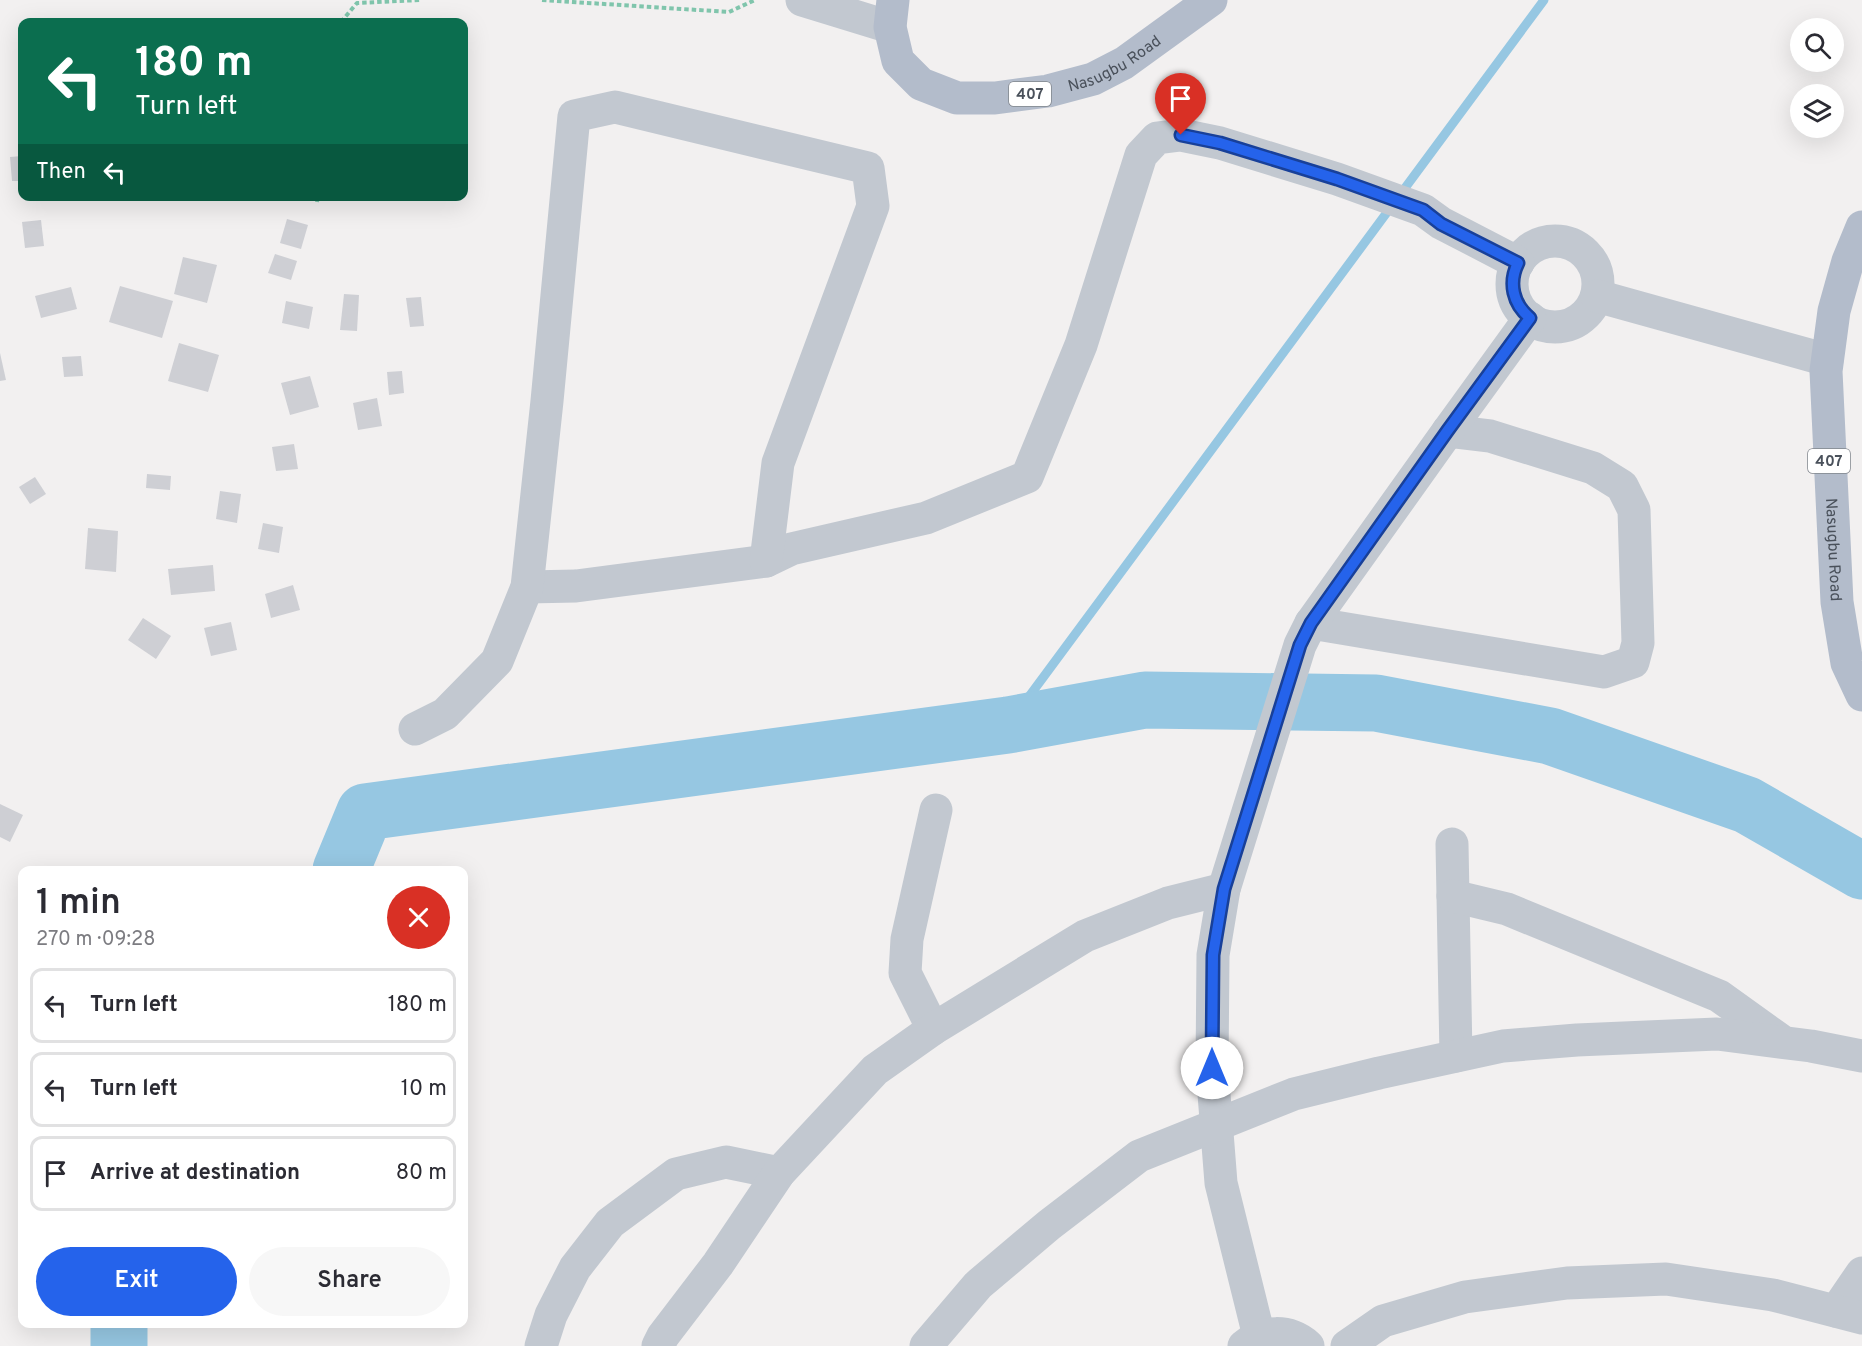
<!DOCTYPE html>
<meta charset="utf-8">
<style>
body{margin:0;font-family:Overpass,sans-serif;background:#f7f7f7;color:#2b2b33;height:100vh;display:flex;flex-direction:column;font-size:22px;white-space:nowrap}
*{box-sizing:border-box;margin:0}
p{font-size:20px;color:#7c7c81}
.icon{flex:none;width:33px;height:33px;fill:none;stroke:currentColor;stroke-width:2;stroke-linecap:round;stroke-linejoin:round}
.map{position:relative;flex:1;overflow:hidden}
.details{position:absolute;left:18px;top:866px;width:450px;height:462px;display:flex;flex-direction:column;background:#fff;border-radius:12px;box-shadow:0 6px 24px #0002}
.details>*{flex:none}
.top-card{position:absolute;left:18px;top:18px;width:450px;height:183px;border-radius:12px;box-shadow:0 6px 24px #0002;background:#0b6e4f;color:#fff;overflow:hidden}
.controls{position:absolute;left:1790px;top:18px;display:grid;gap:12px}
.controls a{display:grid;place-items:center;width:54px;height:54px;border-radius:50%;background:#fff;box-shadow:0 6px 24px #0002;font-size:30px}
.pin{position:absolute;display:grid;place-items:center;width:51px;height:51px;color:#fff;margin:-62px -26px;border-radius:50% 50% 50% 0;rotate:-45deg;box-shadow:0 0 6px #0007}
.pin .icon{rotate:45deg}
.me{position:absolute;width:66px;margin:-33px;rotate:0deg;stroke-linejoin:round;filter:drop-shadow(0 0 4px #0008)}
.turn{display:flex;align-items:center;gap:21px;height:126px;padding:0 18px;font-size:27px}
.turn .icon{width:78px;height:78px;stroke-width:2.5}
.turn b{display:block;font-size:42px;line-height:51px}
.then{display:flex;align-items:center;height:57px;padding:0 18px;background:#0003;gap:12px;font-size:22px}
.round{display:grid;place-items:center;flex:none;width:63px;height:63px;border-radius:32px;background:#f7f7f7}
.head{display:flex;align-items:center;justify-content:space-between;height:102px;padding:0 18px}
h1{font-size:36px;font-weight:600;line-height:45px}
.action{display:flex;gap:12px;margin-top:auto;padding:12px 18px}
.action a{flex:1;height:69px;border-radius:36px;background:#2563eb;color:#fff;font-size:24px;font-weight:600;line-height:69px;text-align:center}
.action a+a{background:#f7f7f7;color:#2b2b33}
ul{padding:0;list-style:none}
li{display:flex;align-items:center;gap:18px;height:75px;margin:0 12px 9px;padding:0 6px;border:3px solid #e1e1e2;border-radius:12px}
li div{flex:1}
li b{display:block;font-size:22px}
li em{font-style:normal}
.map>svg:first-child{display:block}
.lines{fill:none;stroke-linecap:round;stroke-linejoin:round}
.stream{stroke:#96c7e2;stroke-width:9}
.river{stroke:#96c7e2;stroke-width:57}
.building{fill:#cecfd4}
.path{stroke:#80c5ac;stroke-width:4;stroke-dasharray:4.5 3;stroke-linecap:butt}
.minor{stroke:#c2c8d0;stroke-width:33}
.major{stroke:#b3bccb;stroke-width:33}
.route-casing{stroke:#184099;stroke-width:15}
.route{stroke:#2563eb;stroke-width:10}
.labels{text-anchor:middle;stroke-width:5;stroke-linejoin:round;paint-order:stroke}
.shield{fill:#fff;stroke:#80858c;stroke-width:1.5}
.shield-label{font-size:15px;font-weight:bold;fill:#4a515b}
.street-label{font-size:16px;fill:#4a515b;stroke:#fff}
</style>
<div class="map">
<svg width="1862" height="1346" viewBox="0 0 1862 1346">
<rect width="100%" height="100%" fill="#f2f0f0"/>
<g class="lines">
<polyline class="stream" points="1008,725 1544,0"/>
<g class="river">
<polyline points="341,870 365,812 1008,725 1145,700 1376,703 1550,736 1747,805 1862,871"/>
<polyline points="119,1346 119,1323"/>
</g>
</g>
<g class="building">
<polygon points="22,156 22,181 12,181 10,157"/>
<polygon points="287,219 308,225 301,249 280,243"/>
<polygon points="41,220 44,246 25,248 22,222"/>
<polygon points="275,254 297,261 291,280 268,273"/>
<polygon points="183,257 217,265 207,303 174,294"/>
<polygon points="120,286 173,301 162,338 109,322"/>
<polygon points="71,287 77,309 41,318 35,296"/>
<polygon points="344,294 359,295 357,331 340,330"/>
<polygon points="421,297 424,326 410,327 406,298"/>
<polygon points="286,301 313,307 309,329 282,323"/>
<polygon points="179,343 219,355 208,392 168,381"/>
<polygon points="0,353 6,380 0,381"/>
<polygon points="81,356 83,376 64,377 62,357"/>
<polygon points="402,371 404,393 389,395 387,372"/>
<polygon points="310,376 319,407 290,415 281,383"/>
<polygon points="377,398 382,426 358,430 353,403"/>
<polygon points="294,444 298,469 276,471 272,447"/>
<polygon points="147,474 171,476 170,490 146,488"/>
<polygon points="35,477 46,494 30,504 19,487"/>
<polygon points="220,491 241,494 237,523 216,519"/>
<polygon points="263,523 283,527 279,553 258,549"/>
<polygon points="88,528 118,531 116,572 85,569"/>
<polygon points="213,565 215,591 171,595 168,569"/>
<polygon points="293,585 300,610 271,618 265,594"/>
<polygon points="143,618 171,636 156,659 128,640"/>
<polygon points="231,622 237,650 211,656 204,628"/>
<polygon points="0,804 23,815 10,842 0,837"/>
</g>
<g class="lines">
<g class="path">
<polyline points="542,0 729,12 755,0"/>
<polyline points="341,22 357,3 420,0"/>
<polyline points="317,202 318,196"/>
</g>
<g class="minor">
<polyline points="802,0 890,27"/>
<circle cx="1555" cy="284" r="43"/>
<polyline points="1597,296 1827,360"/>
<polyline points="527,587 576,586 766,561 791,549 926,518 1027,477 1081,345 1141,155 1157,138 1181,135 1220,143 1337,179 1423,210 1441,223 1518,263"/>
<polyline points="1311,623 1604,672 1633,662 1638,643 1634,510 1622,486 1593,468 1490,436 1448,431"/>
<polyline points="415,729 445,714 497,661 527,587 547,401 574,116 615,107 868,168 873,206 778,463 766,561"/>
<polyline points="1452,844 1456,1056"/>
<polyline points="1453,896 1507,909 1719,996 1779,1039"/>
<polyline points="933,1029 905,973 907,939 936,810"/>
<polyline points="1836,1311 1862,1273"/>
<polyline points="1259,1336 1221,1183 1212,1069 1213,955 1224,889 1300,645 1311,623 1448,431 1530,318"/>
<polyline points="541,1346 551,1315 575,1268 610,1223 676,1174 726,1162 779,1173"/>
<polyline points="658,1346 663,1336 718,1264 779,1173 875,1070 933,1029 1085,936 1168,903 1224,889"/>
<polyline points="926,1346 978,1285 1049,1225 1139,1156 1294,1094 1379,1073 1503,1046 1577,1040 1717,1034 1811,1046 1862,1056"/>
<path d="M1244,1346C1263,1330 1289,1329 1308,1346"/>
<polyline points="1347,1346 1383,1321 1465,1297 1567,1283 1666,1279 1773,1295 1862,1318"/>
</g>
<g class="major">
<path id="s1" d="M893,0L890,27L898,61L921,84L957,98H995L1048,91L1093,79L1124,63L1211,0"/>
<path id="s2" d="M1862,227L1848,261L1834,311L1826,371L1837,602L1847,663L1862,695"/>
</g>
</g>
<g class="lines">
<defs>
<path id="route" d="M1181,135L1220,143L1337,179L1423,210L1441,224L1518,263C1508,283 1513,304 1530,318L1448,430L1311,623L1300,645L1224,889L1213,955L1212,1068"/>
</defs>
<use href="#route" class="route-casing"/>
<use href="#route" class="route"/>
</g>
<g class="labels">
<g class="shield">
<rect x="1009" y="82" width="42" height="24" rx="4.5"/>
<rect x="1808" y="449" width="42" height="24" rx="4.5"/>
</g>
<g class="shield-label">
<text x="1030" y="99">407</text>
<text x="1829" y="466">407</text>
</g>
<g class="street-label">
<text dy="6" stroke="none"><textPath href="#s1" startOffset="297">Nasugbu Road</textPath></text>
<text dy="6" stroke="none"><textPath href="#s2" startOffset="328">Nasugbu Road</textPath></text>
</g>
</g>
</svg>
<div class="controls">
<a><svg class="icon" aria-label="search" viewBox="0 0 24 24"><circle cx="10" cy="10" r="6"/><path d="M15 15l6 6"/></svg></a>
<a><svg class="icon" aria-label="layers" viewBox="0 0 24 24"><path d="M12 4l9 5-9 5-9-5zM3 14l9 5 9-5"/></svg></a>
</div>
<div class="pin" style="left:1181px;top:135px;background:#d93025"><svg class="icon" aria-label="arrive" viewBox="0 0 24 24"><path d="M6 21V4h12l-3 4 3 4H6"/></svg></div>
<svg class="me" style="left:1212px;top:1068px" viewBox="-20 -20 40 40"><circle r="19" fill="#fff"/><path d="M0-13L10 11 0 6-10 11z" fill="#2563eb"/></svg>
<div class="top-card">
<div class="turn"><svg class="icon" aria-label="left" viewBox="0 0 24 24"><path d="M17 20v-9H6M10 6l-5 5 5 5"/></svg><div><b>180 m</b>Turn left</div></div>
<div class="then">Then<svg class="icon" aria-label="left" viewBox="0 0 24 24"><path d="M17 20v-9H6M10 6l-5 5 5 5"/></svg></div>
</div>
<section class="details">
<div class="head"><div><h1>1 min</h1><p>270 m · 09:28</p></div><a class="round" style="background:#d93025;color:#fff"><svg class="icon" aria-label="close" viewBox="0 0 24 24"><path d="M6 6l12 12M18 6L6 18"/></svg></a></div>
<ul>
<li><svg class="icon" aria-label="left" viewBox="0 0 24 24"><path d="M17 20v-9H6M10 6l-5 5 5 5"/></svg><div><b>Turn left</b></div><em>180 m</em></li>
<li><svg class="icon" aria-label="left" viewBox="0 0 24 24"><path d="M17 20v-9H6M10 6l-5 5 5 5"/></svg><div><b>Turn left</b></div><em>10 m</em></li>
<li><svg class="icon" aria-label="arrive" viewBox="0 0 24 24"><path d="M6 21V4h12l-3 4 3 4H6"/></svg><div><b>Arrive at destination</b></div><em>80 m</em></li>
</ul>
<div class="action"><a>Exit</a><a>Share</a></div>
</section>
</div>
